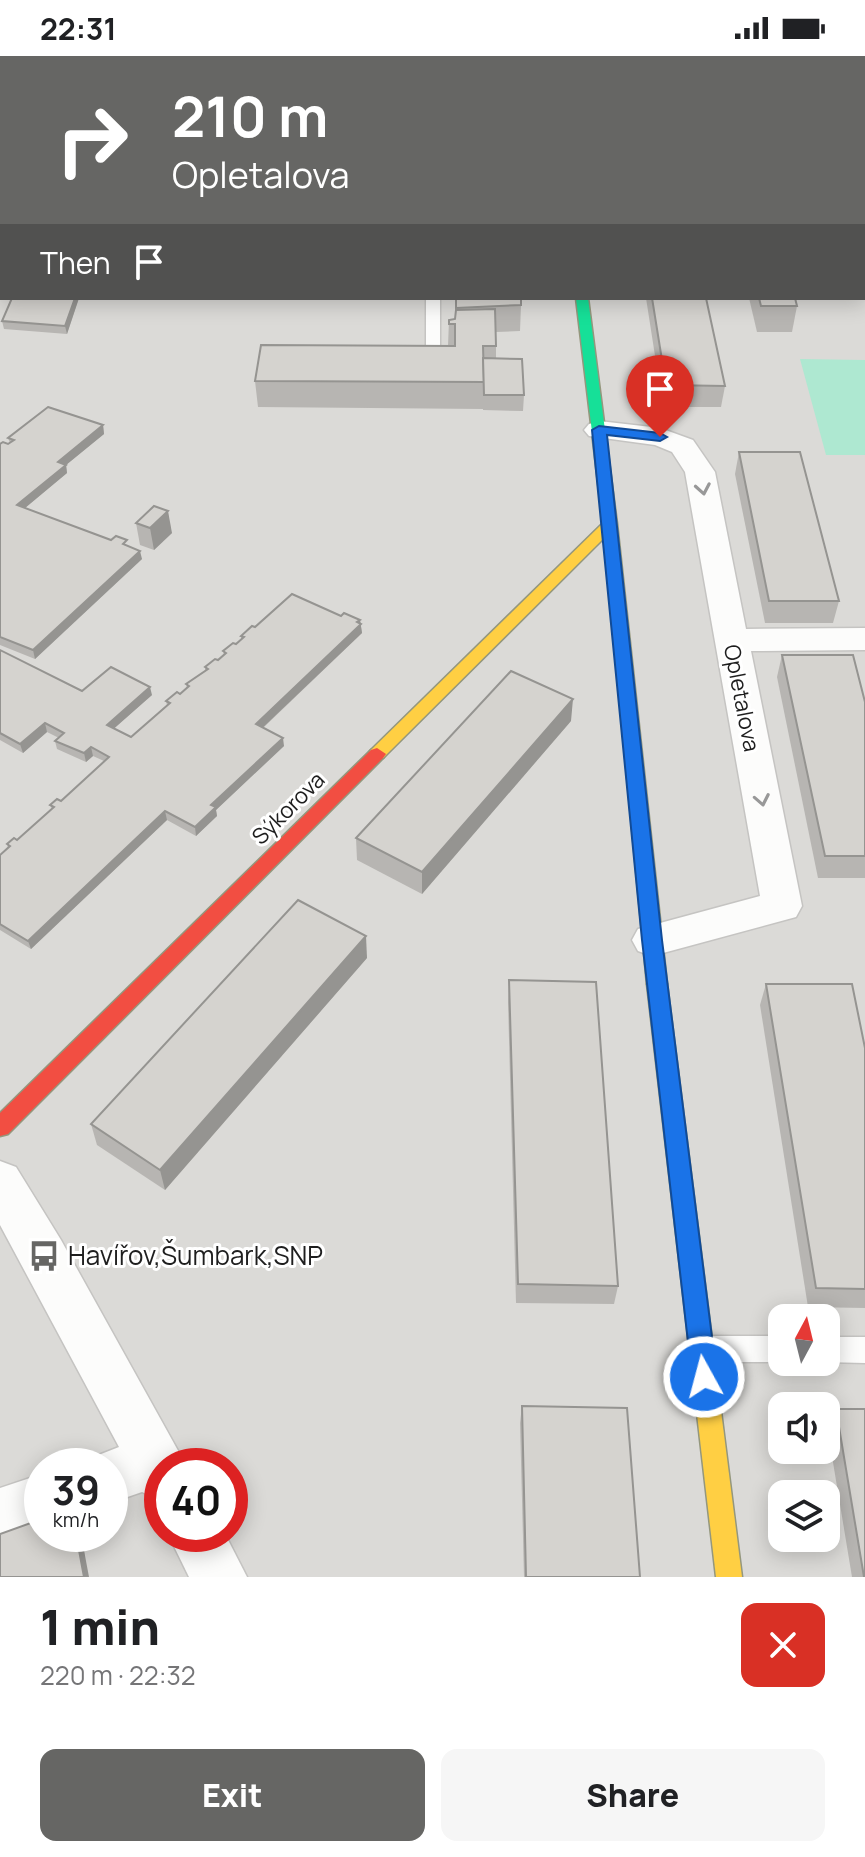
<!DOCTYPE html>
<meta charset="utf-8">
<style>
body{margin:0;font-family:Manrope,sans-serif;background:#f6f6f6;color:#202124;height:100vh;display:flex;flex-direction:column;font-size:30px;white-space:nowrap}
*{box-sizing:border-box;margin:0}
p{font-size:26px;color:#757577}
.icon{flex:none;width:44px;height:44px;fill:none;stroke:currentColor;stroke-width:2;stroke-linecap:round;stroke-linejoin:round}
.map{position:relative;height:1521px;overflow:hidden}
.panel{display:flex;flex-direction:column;background:#fff;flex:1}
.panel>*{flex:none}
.hud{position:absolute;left:0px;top:0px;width:866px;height:244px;box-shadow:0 4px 20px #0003;background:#666664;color:#fff;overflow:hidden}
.needle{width:52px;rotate:7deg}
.fabs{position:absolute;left:768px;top:1248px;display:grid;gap:16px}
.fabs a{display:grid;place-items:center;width:72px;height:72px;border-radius:16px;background:#fff;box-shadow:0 4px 20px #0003;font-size:40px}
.speed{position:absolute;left:24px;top:1392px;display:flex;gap:16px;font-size:40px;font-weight:700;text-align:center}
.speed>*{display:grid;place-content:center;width:104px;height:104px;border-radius:50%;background:#fff;box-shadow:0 4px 20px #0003;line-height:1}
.speed small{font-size:20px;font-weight:400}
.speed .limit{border:12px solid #d22;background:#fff;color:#111}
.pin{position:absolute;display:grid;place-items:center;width:68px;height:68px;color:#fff;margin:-82px -34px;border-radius:50% 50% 50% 0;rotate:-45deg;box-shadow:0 0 8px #0007}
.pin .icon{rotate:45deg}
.me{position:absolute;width:88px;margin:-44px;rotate:353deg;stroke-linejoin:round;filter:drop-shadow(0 0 6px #0008)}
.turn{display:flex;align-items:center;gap:28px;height:168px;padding:0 40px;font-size:36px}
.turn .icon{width:104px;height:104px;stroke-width:2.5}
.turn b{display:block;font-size:56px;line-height:68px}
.then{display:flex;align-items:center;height:76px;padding:0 40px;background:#0003;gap:16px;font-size:30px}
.round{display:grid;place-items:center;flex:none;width:84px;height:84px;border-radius:16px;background:#f6f6f6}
.summary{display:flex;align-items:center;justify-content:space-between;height:136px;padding:0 40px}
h1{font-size:48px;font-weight:800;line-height:60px}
.cta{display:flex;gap:16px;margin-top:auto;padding:16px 40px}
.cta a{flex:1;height:92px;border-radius:16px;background:#666664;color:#fff;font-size:32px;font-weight:800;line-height:92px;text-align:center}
.cta a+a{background:#f6f6f6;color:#202124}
.status{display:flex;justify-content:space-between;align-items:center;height:56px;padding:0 40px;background:#fff;direction:ltr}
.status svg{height:22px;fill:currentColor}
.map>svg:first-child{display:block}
.residential{fill:#dbdad7;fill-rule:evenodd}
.education{fill:#f6f6e0}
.pitch{fill:#aee8d1}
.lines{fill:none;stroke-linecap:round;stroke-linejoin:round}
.lane-casing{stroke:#c5c4c2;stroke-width:3}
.street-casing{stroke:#c5c4c2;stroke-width:3}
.fast-casing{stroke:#94977d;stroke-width:3}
.slow-casing{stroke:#94977d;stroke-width:3}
.jam-casing{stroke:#94977d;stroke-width:3}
.lane{fill:#fcfcfb;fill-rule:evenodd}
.street{fill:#fcfcfb;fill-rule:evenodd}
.fast{fill:#16e098;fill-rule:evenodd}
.slow{fill:#ffcf43;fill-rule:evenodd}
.jam{fill:#f24e42;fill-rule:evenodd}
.wall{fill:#b7b5b2}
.shaded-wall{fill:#959491}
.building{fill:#d5d3cf;stroke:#959491;stroke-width:2}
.oneway{stroke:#989898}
.route{fill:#1a73e8;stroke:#114b97;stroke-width:2}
.labels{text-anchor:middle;stroke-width:6;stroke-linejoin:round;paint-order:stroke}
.street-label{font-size:22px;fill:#1e1e1e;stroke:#fff}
.near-poi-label{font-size:26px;fill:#1e1e1e;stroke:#fff;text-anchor:start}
</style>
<div class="status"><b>22:31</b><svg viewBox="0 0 49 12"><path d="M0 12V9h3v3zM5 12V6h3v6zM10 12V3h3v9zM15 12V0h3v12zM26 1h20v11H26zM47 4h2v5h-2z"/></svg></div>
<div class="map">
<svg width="865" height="1521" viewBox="0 0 865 1521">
<rect width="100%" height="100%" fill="#ecebe6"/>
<path class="residential" d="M0,0H865V1521H0ZM2,2H864V242H2ZM782,1262H826V1306H782ZM782,1350H826V1394H782ZM42,1410H110V1478H42ZM162,1410H230V1478H162ZM782,1438H826V1482H782Z"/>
<polygon class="education" points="74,0 541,0 542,2 73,2"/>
<polygon class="pitch" points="800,303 865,304 865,399 826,399"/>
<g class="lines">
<defs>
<g id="lane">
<polygon points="426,242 440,242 440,294 433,298 426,294"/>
<polygon points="706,1280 782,1280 782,1306 706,1306 697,1302 693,1293 697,1284"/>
<polygon points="826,1281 865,1281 865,1307 824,1306"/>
</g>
<g id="street">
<polygon points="0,124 2,124 0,142"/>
<polygon points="599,365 660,372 693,384 715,416 746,573 865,572 865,594 751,595 802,850 796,861 652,900 638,895 632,884 638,873 760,840 685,416 672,396 655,389 589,380 584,374 589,368"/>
<polygon points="0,1105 16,1111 61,1184 181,1400 185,1410 162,1410 162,1445 142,1436 110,1447 110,1410 88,1410 91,1402 119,1391 0,1169"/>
<polygon points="42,1418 42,1472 0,1486 0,1432"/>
<polygon points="168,1478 225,1478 247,1521 189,1521"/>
</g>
<g id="fast">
<rect x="0" y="70" width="2" height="6"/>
<polygon points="576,242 588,242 617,468 667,928 664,934 657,936 650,934 647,928 603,468"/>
</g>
<g id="slow">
<polygon points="610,463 615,465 615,471 383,702 371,702 368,698 371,694 605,465"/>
<polygon points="657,920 664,922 667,928 742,1521 716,1521 647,928 650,922"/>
</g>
<g id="jam">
<rect x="864" y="72" width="1" height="6"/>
<polygon points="377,692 386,698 383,702 8,1078 0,1080 0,1057 371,694"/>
</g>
</defs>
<use href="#lane" class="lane-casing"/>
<use href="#street" class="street-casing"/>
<use href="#fast" class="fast-casing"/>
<use href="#slow" class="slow-casing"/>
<use href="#jam" class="jam-casing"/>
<use href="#lane" class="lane"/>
<use href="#street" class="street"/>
<use href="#fast" class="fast"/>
<use href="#slow" class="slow"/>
<use href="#jam" class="jam"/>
</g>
<g class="wall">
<rect x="456" y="0" width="219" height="2"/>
<polygon points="79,242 67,278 4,273 2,265"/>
<polygon points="456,242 521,249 520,275 496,276 496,302 524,339 523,355 483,354 483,353 258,351 255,325 448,290 449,264 455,263"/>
<polygon points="646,242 706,242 725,330 721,351 663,351"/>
<polygon points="749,242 795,242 797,250 792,276 757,276"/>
<polygon points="103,369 104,378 66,409 67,417 25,452 128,490 142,503 35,603 0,589 0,388 8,388 10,387 8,382"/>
<polygon points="739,396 839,545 833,567 765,567 735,418"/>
<polygon points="136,467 172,477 154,494 140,489"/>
<polygon points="341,560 360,564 362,577 263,672 284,690 216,754 217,760 196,780 167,764 31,893 0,874 0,799 8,792 7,788 17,784 52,753 50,749 61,745 104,705 93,700 86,706 57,693 55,685 59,682 47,676 23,697 0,684 0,594 82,635 152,639 114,672 131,681 167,649 166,645 180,638 187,632 186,628 205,615 205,611 218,604 224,599 223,595 236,588 241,583 241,580 255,571"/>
<polygon points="782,599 865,646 865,822 818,822 777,621"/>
<polygon points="571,665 422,838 357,804 356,782"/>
<polygon points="367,902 165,1134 97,1089 91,1068"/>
<polygon points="509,924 618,1230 614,1248 516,1247 508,946"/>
<polygon points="766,928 865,992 865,1252 808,1251 760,949"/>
<polygon points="522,1350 640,1521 524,1521 520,1367"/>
<polygon points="836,1353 865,1521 852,1521 827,1370"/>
</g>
<g class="shaded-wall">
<polygon points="149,0 161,0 160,2 149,2"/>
<polygon points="75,242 79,242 67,278 65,270"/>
<polygon points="103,369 104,378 66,409 67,417 19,457 17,449 58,406"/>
<polygon points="168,455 172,477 154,494 150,472"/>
<polygon points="140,495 142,503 35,603 33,594"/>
<polygon points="360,564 362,577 257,677 256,668"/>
<polygon points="150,631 152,639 109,677 107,669"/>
<polygon points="573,643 571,665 422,838 422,816"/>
<polygon points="45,667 47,676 23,697 20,688"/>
<polygon points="283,682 284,690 216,754 217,760 196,780 195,771 211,749"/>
<polygon points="91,691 93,700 86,706 84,697"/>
<polygon points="165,755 167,764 31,893 28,885"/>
<polygon points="366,880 367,902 165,1134 160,1114"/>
<polygon points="76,1478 81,1478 89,1521 84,1521"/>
</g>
<g class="building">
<polygon points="96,0 149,0 149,2 95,2"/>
<rect x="456" y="0" width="52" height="2"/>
<rect x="614" y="0" width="61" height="2"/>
<polygon points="12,242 75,242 65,270 2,265"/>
<polygon points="456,242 521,242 521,249 456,252"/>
<polygon points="652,242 706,242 725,330 666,329"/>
<polygon points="759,242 795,242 797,250 761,250"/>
<polygon points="495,253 496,290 483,290 484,326 255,325 261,289 455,290 455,268 449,268 449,264 455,263 456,254"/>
<polygon points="483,302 522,303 524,339 484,339"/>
<polygon points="48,351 103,369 58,406 66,409 17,449 111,484 116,480 127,484 123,488 140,495 33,594 0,581 0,388 3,386 8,388 14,384 8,382"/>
<polygon points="739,396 800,396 839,545 769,545"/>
<polygon points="154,450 168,455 150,472 136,467"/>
<polygon points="292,538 341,560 344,557 360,564 357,566 361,568 256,668 283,682 211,749 216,751 195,771 165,755 28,885 0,868 0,799 10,790 7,788 14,782 17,784 54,751 50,749 57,743 61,745 109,701 91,691 84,697 55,685 64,677 45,667 20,688 0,677 0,594 82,635 111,611 150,631 107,669 131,681 170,647 166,645 177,636 180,638 189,630 186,628 208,613 205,611 215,603 218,604 226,597 223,595 233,587 236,588 244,581 241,580 252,570 255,571"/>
<polygon points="782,599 853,599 865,646 865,800 825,800"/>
<polygon points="511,615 573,643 422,816 356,782"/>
<polygon points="298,844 366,880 160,1114 91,1068"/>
<polygon points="509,924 596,926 618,1230 518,1228"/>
<polygon points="766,928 852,928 865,992 865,1233 816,1232"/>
<polygon points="522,1350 627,1352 640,1521 526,1521"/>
<polygon points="836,1353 865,1353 865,1521 864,1521"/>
<polygon points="42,1463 42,1478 76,1478 84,1521 0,1521 0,1478"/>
</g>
<defs><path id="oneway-chevron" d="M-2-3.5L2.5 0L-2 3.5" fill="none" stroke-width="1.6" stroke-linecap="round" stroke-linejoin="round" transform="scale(2)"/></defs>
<g class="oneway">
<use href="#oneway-chevron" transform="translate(703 433) rotate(80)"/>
<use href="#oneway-chevron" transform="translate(762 744) rotate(79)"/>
</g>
<polygon class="route" points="599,370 660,377 667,381 660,385 607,379 662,884 717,1321 713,1330 704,1333 696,1330 692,1321 642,884 592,374"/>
<defs>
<symbol id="bus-bare" viewBox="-9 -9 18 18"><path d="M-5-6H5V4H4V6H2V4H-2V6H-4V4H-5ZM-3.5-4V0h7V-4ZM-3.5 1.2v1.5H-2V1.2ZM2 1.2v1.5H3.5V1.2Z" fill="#666664" stroke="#fff" stroke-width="2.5" paint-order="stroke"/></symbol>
</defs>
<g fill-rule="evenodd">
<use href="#bus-bare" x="22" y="1178" width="44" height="44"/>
</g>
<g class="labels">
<g class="street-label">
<text transform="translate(742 642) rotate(79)" y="8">Opletalova</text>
<text transform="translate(288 752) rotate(-45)" y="8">Sýkorova</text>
</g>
<g class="near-poi-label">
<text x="68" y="1209">Havířov,Šumbark,SNP</text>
</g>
</g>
</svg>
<div class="fabs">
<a><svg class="needle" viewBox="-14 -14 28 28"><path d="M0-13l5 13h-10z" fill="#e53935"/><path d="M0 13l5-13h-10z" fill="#757577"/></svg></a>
<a><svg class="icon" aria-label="sound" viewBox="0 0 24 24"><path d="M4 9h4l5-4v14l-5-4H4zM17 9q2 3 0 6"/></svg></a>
<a><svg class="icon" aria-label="layers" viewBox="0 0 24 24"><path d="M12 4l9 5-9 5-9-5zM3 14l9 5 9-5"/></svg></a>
</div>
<div class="speed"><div>39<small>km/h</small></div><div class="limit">40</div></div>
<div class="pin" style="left:660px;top:381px;background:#d93025"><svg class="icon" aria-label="arrive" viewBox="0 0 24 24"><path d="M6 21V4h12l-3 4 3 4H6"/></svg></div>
<svg class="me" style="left:704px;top:1321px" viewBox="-20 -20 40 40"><circle r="17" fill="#1a73e8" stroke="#fff" stroke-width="3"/><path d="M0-11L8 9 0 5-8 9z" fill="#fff"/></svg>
<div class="hud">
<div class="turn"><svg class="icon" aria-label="right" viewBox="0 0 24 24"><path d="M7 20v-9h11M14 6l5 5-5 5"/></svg><div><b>210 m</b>Opletalova</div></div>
<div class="then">Then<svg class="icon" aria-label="arrive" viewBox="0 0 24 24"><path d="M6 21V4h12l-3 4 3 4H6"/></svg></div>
</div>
</div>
<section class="panel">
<div class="summary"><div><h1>1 min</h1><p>220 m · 22:32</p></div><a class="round" style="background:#d93025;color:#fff"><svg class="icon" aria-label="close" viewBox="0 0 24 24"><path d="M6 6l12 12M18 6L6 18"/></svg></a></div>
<div class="cta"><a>Exit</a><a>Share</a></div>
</section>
